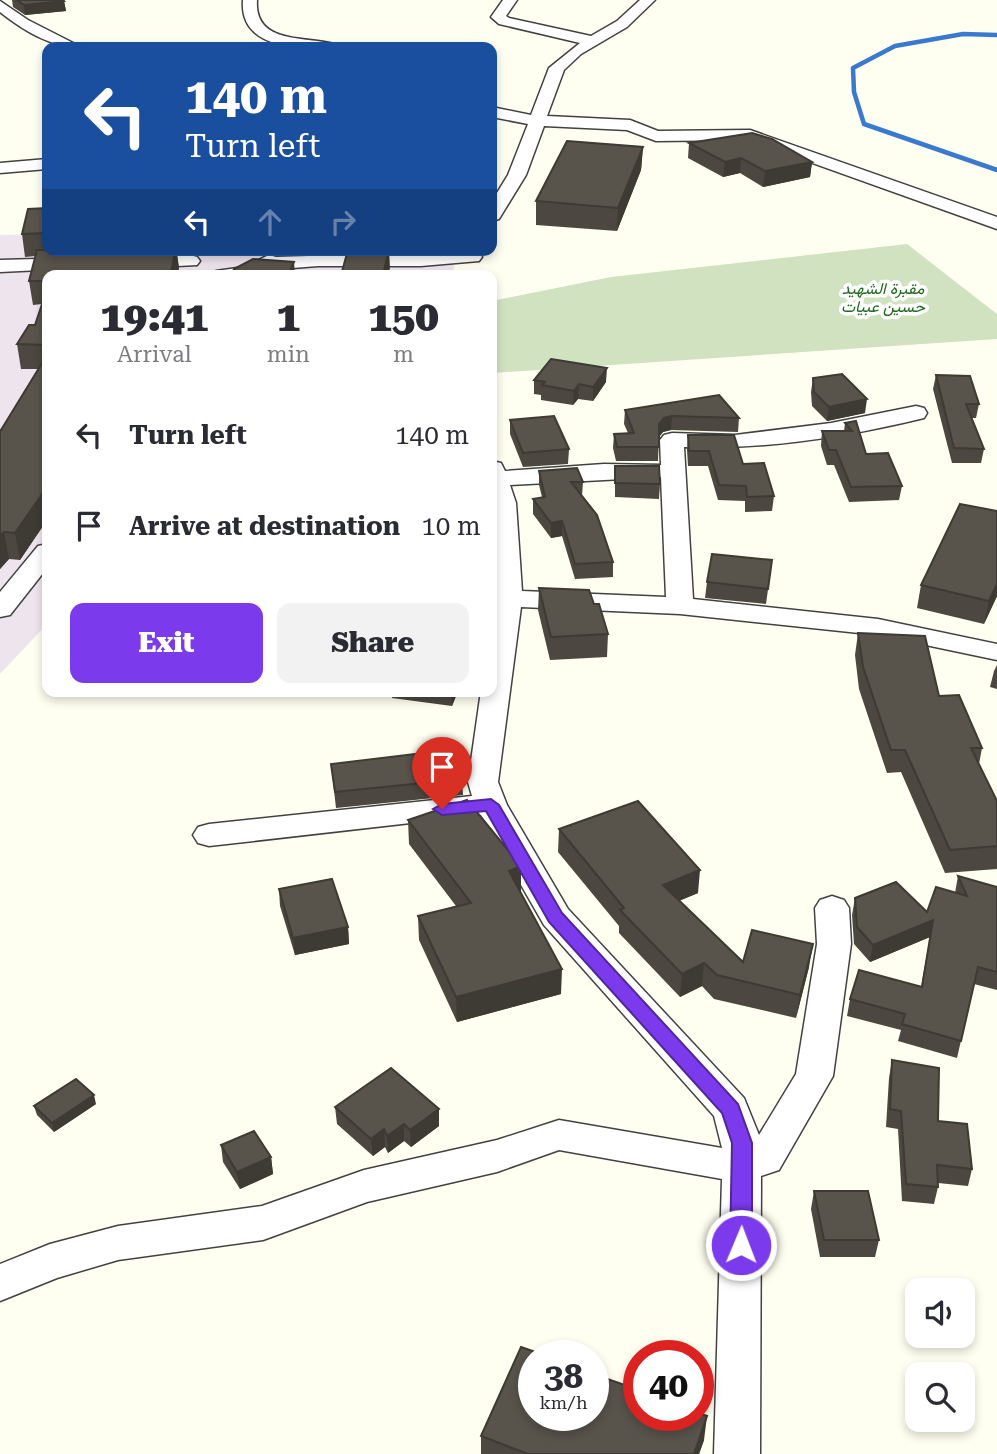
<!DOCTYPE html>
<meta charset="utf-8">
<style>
body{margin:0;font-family:"Roboto Serif",Vazirmatn,serif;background:#f2f2f3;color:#2b2b33;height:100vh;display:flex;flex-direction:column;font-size:26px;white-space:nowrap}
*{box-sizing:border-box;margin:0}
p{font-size:23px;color:#7c7c81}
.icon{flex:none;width:38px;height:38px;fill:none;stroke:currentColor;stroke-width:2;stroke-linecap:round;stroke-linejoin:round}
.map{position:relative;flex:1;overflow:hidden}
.drawer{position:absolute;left:42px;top:270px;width:455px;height:427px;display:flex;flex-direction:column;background:#fff;border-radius:14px;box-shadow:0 4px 10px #0003}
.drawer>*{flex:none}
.top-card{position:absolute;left:42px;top:42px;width:455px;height:214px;border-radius:14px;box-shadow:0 4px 10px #0003;background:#1a4fa0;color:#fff;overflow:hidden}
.controls{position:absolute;left:905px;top:1278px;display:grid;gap:14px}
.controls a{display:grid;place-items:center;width:70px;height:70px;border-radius:14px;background:#fff;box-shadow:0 4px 10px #0003;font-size:35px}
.speed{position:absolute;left:518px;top:1340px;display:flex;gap:14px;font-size:35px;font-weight:700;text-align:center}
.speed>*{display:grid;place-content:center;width:91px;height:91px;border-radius:50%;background:#fff;box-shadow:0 4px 10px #0003;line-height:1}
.speed small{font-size:18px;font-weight:400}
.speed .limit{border:10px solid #d22;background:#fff;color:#111}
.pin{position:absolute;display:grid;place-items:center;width:60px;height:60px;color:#fff;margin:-72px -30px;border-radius:50% 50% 50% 0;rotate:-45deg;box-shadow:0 0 7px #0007}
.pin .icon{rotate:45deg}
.me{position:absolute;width:77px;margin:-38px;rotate:1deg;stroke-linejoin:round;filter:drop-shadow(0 0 5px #0008)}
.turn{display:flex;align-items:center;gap:24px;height:147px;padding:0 28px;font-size:32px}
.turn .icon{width:91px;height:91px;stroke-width:2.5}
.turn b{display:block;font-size:49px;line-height:60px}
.lanes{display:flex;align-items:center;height:66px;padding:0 28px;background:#0003;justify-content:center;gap:35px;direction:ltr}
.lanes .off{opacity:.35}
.eta{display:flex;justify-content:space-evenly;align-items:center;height:119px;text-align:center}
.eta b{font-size:42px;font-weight:800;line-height:49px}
.action{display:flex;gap:14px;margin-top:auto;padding:14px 28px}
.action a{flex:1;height:80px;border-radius:14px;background:#7c3aed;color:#fff;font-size:28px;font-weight:800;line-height:80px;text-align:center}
.action a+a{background:#f2f2f3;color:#2b2b33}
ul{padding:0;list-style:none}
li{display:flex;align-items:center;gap:21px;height:91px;padding:0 28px}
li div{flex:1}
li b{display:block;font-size:26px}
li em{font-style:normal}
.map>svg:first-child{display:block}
.industrial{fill:#eee4ed}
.cemetery{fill:#d1e2c1}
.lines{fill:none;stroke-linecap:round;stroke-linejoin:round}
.stream{stroke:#3a79d0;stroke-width:4.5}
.minor-casing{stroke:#424242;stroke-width:3}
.minor{fill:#fff;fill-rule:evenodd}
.wall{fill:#4c4740}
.shaded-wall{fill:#3e3a34}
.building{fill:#58534b;stroke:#3e3a34;stroke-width:2}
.route{fill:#7c3aed;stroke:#51269a;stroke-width:2}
.labels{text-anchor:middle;stroke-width:7;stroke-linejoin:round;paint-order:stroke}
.far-park-label{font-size:16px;font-style:italic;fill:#1f691d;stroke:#fff}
</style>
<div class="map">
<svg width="997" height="1454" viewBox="0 0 997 1454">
<rect width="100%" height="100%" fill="#fffff1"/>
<polygon class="industrial" points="47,234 47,250 456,250 453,275 47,275 47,624 0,674 0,235"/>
<polygon class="cemetery" points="907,244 997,314 997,339 492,373 492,301 611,277"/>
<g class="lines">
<polyline class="stream" points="997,35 963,34 895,46 853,68 854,92 864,124 997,170"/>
<defs>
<g id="minor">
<path d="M243,0H257C254,44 303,36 334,44L337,47C301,49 239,50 243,0Z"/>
<polygon points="503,0 517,0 506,16 509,18 591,36 617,21 640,0 655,0 627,27 581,54 564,70 547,116 630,120 658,131 750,130 997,217 997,229 748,140 656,141 627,130 544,126 526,175 499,219 492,221 492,201 508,175 528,124 492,117 492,107 531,115 549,68 580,43 499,24 491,17"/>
<path d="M0,1L28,20L81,47C51,48 23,30 0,12Z"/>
<polygon points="47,159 47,169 0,173 0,163"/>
<polygon points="472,251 479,253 482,257 479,261 421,266 318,266 267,270 259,275 213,275 216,271 244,267 269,255 276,257"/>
<polygon points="190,255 197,257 200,261 197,265 138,268 128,262 138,256"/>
<polygon points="75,258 82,260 85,264 82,268 0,272 0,260"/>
<path d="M916,406L924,408L927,413L924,418C846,437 765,450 684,447L693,599L878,619L997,644V660L878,635L680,614L521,607L498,782L507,805L568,909L744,1098L759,1135L796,1074L817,944L815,908L820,900L832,896L844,900L849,908L851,944L833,1076L779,1170L761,1176L760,1454H714L722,1179L559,1150L497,1172L367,1202L263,1240L118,1260L57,1278L0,1301V1264L50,1244L118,1226L262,1206L364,1170L497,1140L559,1120L722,1148L714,1116L544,925L481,815L209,846L198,843L193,835L198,827L209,824L472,796L468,782L481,691H492V623L496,598L492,461L501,463L505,471L604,464L661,465L660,440L664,435L672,433L735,435L831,423ZM661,477L666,597L522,591L516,503L510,485Z"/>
<polygon points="47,544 47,568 10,615 0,617 0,592 38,546"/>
</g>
</defs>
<use href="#minor" class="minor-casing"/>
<use href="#minor" class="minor"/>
</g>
<g class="wall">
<polygon points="12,0 63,0 64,1 66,11 25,15 13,7"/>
<polygon points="689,143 812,162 810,177 763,187 740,173 723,177 688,158"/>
<polygon points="643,147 641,170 617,231 536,225 536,201"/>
<polygon points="47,208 47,250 181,250 181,253 177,253 179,268 47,275 47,520 20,560 9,559 0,569 0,430 1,430 38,369 21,369 17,344 35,325 42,304 33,305 29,281 36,256 25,257 22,234"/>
<polygon points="936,375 979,404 976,418 972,418 984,449 981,463 952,463 933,389"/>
<polygon points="813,378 865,413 827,421 812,406 811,392"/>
<polygon points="534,380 606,382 593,401 578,399 573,405 541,400 541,395 534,394"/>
<polygon points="625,410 739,418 738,432 671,430 663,432 659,437 658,461 616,461 613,448 614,434 628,433 624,424"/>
<polygon points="510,420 569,449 568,464 523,467 510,434"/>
<polygon points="856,421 866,454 902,486 899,500 849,502 834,465 827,465 821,446 822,431 844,431 845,423"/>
<polygon points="688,435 743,464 774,496 772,511 745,512 745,501 718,500 708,466 688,466 687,450"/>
<polygon points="615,466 660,484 659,499 615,497"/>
<polygon points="539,471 583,482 582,496 613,562 613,577 575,579 562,536 551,538 533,514 533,499 542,497 539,485"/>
<polygon points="772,560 766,604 705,598 707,582"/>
<polygon points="921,585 997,596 984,624 917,608"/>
<polygon points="539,588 594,604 608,634 607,657 550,660 538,610"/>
<polygon points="858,633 939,696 982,748 979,764 997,801 997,869 945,873 901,772 887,773 859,689 855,655"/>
<polygon points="997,665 997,689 990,687 994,671"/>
<polygon points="392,691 458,691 452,706 392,698"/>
<polygon points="331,764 462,779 463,795 336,808"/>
<polygon points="408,820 521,891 520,892 561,994 457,1022 419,940 418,916 456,906 409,844"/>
<polygon points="559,829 698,893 679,901 743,962 809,967 796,1018 714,999 702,986 680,997 619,933 619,926 558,852"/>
<polygon points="958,876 997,887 997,990 974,984 957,1058 898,1041 901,1030 847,1016 850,999 921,987 930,937 870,962 854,944 852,915 855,898 927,912 955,893"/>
<polygon points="279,889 348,927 349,944 295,955 280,906"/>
<polygon points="892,1060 972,1169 968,1186 938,1183 938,1187 934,1204 902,1201 898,1129 886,1127 889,1078"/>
<polygon points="96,1104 54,1132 37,1115 34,1106"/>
<polygon points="335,1107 439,1109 439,1126 411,1147 404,1141 388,1153 385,1147 373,1156 337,1124"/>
<polygon points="221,1145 271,1157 273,1174 240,1189 223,1162"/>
<polygon points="814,1191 879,1240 875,1257 820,1257 811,1209"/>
<polygon points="481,1436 704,1440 699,1454 481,1454"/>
</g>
<g class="shaded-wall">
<polygon points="64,1 66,11 25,15 24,5"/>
<polygon points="643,147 641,170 617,231 618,208"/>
<polygon points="741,158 740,173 723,177 725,162"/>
<polygon points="812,162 810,177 763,187 765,171"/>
<polygon points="175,250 176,250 179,268 178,275 171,275"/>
<polygon points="389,250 390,268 388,275 383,275"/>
<polygon points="294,262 295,275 288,275"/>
<polygon points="607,368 606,382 593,401 593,387"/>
<polygon points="579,384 578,399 573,405 574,391"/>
<polygon points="867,399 865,413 827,421 829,407"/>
<polygon points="672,416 671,430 663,432 658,438 659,424 664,418"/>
<polygon points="47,487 47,520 20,560 15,533"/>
<polygon points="562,521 562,536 551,538 551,523"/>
<polygon points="4,532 9,559 0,569 0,536"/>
<polygon points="493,579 493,602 492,608 492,585"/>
<polygon points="997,584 997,596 984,624 989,601"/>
<polygon points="451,691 458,691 452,706"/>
<polygon points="521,866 521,891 508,896 509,871"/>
<polygon points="700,870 698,893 661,908 663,885"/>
<polygon points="933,920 930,937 870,962 873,945"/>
<polygon points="348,927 349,944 295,955 293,938"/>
<polygon points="813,944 809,967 796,1018 800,995"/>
<polygon points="704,963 702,986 680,997 682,974"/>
<polygon points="562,969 561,994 457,1022 456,997"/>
<polygon points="94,1095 96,1104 54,1132 52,1123"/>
<polygon points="439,1109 439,1126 411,1147 410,1130"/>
<polygon points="404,1124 404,1141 388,1153 387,1136"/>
<polygon points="384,1129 385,1147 373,1156 371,1139"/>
<polygon points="271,1157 273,1174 240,1189 237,1172"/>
<polygon points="707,1416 704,1440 699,1454 694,1454"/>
</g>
<g class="building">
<polygon points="17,0 63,0 64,1 24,5"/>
<polygon points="752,133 772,139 812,162 765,171 741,158 725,162 689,143"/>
<polygon points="567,141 643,147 618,208 536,201"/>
<polygon points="47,208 47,233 22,234 28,209"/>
<polygon points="37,250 175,250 171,275 47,275 47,281 29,281"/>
<polygon points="348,250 389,250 383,275 341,275"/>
<polygon points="253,259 294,262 288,275 231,275 234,269"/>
<polygon points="47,289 47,345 17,344 29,325 35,325"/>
<polygon points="47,355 47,487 15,533 4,532 0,536 0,430 1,430"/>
<polygon points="551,359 607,368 593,387 579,384 574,391 542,385 545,382 534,380"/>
<polygon points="842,374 867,399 829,407 814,392 813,378"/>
<polygon points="936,375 970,376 979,404 966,404 984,449 954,448"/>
<polygon points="719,395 739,418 672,416 664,418 659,424 659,447 617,447 614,434 634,433 625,410"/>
<polygon points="554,416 569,449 523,453 510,420"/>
<polygon points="856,421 866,454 888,453 902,486 851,487 836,450 829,450 822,431 852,431 845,423"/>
<polygon points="688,435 734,435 743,464 764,463 774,496 747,497 746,486 719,485 709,451 689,451"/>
<polygon points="615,466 659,466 660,484 615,483"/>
<polygon points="577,468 583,482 571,482 597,515 613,562 575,564 562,521 551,523 533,499 545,497 539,471"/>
<polygon points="960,504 997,511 997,584 989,601 921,585"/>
<polygon points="712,554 772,560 768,589 707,582"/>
<polygon points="539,588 589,590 594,604 599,604 608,634 551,637"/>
<polygon points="858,633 925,636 939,696 959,695 982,748 971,748 997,801 997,846 950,850 905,750 891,750 863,667"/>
<polygon points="456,749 462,779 335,792 331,764"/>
<polygon points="467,800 521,866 509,871 562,969 456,997 418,916 471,903 408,820"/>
<polygon points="638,801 700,870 663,885 743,962 752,930 813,944 800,995 717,975 704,963 682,974 620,910 624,908 559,829"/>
<polygon points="958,876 997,887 997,972 978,967 961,1041 902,1024 905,1014 850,999 859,970 922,987 933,920 873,945 857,927 855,898 896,882 927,912 936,887 967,896"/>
<polygon points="332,879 348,927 293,938 279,889"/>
<polygon points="892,1060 939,1068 938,1121 967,1124 972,1169 937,1165 938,1187 906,1184 901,1111 890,1109"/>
<polygon points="391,1068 439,1109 410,1130 404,1124 387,1136 384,1129 371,1139 335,1107"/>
<polygon points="76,1079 94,1095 52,1123 34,1106"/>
<polygon points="254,1131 271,1157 237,1172 221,1145"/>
<polygon points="814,1191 868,1191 879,1240 824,1240"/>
<polygon points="521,1347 547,1356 534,1356 534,1416 593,1416 593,1374 639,1390 639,1416 698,1416 698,1413 707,1416 694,1454 528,1454 481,1436"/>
</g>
<polygon class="route" points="491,799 499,805 562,913 738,1104 752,1143 752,1245 749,1252 741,1254 733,1252 730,1245 732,1143 722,1113 549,922 486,811 442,815 433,809 442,804"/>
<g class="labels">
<g class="far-park-label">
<text x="883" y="294">مقبرة الشهيد<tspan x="883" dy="18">حسين عبيات</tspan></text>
</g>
</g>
</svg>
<div class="controls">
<a><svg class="icon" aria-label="sound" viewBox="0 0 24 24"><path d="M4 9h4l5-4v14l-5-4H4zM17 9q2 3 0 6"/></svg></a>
<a><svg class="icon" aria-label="search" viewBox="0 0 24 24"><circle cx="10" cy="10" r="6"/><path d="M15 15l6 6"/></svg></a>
</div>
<div class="speed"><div>38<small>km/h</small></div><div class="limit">40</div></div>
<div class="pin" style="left:442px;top:809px;background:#d93025"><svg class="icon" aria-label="arrive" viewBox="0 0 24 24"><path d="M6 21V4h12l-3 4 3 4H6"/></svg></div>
<svg class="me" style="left:741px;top:1245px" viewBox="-20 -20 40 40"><circle r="17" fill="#7c3aed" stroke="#fff" stroke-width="3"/><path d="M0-11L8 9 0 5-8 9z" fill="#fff"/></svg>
<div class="top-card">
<div class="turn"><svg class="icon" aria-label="left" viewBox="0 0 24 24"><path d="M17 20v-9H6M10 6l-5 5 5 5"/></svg><div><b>140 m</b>Turn left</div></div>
<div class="lanes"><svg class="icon" aria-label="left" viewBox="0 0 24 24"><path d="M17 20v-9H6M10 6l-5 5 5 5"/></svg><svg class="icon off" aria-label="ahead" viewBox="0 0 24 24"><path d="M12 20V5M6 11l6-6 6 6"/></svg><svg class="icon off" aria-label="right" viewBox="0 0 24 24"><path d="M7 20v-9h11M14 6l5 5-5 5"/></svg></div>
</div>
<section class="drawer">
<div class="eta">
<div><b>19:41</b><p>Arrival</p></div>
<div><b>1</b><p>min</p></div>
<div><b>150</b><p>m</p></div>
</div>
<ul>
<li><svg class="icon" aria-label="left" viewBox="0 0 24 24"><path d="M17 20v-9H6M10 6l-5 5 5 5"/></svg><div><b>Turn left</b></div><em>140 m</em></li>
<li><svg class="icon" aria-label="arrive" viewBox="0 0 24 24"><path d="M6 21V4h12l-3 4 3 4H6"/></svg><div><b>Arrive at destination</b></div><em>10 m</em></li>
</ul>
<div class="action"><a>Exit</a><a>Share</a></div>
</section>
</div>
